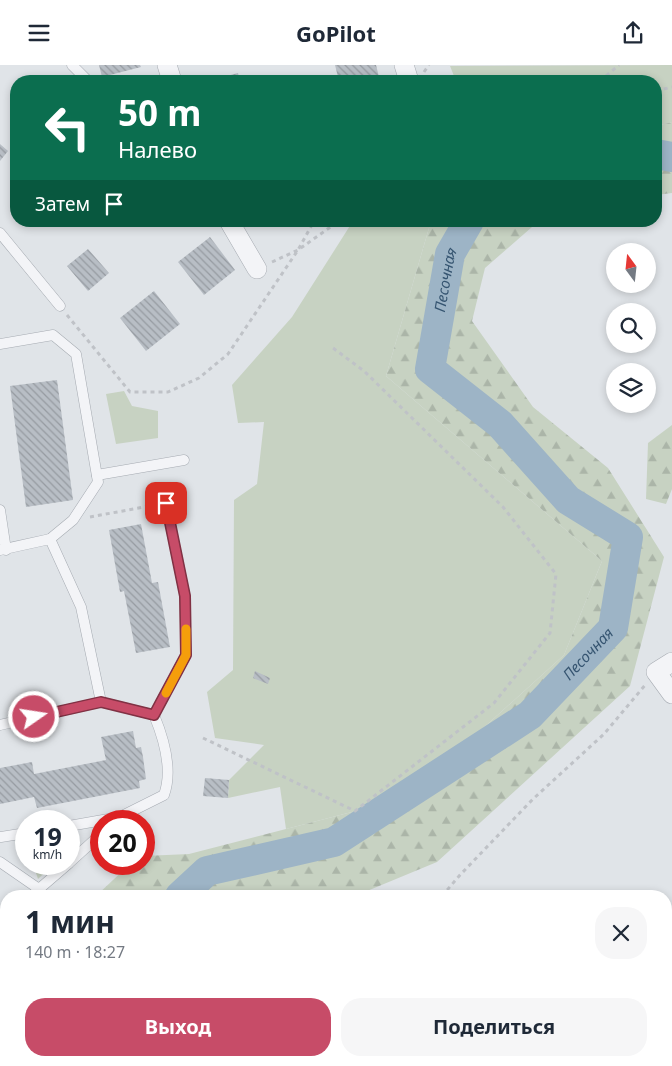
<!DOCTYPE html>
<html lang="ru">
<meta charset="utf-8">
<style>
body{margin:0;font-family:"Noto Sans",sans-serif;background:#f6f6f7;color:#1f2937;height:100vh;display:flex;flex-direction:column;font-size:19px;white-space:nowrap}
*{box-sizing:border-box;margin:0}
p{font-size:16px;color:#747a83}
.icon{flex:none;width:28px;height:28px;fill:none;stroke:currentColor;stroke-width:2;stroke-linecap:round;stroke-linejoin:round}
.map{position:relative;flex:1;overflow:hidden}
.details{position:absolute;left:0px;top:825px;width:672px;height:176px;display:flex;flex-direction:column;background:#fff;border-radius:20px 20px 0 0;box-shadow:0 2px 8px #0003}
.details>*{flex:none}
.hud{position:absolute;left:10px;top:10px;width:652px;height:152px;border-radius:20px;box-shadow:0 2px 8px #0003;background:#0b6e4f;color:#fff;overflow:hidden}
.needle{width:32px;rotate:345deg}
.buttons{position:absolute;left:606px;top:178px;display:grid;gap:10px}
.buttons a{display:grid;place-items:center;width:50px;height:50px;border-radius:50%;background:#fff;box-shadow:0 2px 8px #0003;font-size:25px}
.speed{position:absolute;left:15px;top:745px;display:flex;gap:10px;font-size:25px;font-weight:700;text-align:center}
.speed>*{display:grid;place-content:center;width:65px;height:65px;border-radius:50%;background:#fff;box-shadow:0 2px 8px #0003;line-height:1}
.speed small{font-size:12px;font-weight:400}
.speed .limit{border:8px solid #d22;background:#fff;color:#111}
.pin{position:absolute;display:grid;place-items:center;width:42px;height:42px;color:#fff;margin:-21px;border-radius:10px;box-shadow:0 2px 8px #0006}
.me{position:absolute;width:55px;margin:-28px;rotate:77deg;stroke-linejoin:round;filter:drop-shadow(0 0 4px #0008)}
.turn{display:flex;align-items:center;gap:18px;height:105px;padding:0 25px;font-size:22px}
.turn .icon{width:65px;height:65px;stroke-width:2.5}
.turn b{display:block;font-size:35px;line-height:42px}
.then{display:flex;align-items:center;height:48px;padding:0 25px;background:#0003;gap:10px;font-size:19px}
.round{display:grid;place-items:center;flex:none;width:52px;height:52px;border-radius:20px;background:#f6f6f7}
.summary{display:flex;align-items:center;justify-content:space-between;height:85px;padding:0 25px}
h1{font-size:30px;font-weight:700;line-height:38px}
.cta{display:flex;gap:10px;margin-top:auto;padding:10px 25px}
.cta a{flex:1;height:58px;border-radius:20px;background:#c74c68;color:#fff;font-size:20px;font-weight:700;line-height:58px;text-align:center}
.cta a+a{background:#f6f6f7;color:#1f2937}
header{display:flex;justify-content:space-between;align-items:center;height:65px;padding:0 25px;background:#fff;font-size:22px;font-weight:700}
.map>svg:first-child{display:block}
.green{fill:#c7d2c2}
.forest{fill:url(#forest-firs)}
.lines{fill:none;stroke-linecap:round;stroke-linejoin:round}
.river{stroke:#9db4c6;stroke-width:30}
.building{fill:url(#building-back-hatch)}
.lane-casing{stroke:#a6abb2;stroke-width:11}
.street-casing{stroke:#a6abb2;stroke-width:20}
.path{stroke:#bfc2c7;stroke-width:3;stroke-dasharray:4 4;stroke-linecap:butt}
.lane{stroke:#f3f4f7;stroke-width:10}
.street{stroke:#f3f4f7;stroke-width:19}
.route-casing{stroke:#813144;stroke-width:12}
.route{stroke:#c74c68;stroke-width:9}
.slow{stroke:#f59e0b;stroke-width:9}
.labels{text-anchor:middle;stroke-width:4.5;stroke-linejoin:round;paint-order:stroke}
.water-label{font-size:15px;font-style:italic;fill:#365571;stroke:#f0f3f6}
</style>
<header><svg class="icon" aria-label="menu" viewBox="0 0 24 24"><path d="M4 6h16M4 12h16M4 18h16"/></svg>GoPilot<svg class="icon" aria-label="share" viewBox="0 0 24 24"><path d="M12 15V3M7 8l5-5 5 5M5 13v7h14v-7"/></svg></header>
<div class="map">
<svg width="672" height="1001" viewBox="0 0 672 1001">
<defs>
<pattern id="forest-firs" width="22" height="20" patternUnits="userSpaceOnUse" patternTransform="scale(1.25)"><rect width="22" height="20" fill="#c7d2c2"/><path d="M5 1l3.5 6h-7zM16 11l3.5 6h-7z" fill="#abb5a8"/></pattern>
<pattern id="building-back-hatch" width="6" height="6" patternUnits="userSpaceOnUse" patternTransform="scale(1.25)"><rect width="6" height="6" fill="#b8bec5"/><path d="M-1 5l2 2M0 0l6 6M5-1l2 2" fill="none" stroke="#969ba1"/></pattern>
</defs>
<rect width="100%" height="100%" fill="#e0e4e8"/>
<g class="green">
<polygon points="672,0 672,57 656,61 656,16 456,16 450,1"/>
<polygon points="353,156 431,156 386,311 602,496 564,590 406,733 286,764 280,722 228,733 229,715 264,680 215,673 207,627 233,605 234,435 257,419 264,357 238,358 232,320 292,252"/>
<polygon points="124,326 132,341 158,346 158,373 116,379 106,329"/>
<polygon points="33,799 54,799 38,814"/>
</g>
<g class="forest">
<polygon points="672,57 672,128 656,130 656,61"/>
<polygon points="431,156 548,156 532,162 485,203 472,256 533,342 608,403 664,492 630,621 437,797 355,831 96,831 130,799 144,799 144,791 189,789 406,733 564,590 602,496 386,311"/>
<polygon points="672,360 672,424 666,439 646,434 648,378"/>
<polygon points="149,995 228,995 228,1001 150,1001"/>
</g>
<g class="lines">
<g class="river">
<polyline points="656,89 672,92"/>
<path id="s1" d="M180,831L207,806L334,777L530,650L613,563L628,472L568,435L500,359L430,304L450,189L469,156"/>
<polyline points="162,995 164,1001"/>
</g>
</g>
<g class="building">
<polygon points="99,0 140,0 141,2 102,12"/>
<polygon points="335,0 376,0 380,16 339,16"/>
<polygon points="238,8 240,16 208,16"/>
<polygon points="0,79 8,86 0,96"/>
<polygon points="210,172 235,205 204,230 178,197"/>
<polygon points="88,184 109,208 88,226 67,201"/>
<polygon points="154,226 180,259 146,286 120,253"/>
<polygon points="57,315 73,435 26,442 10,321"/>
<polygon points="141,459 152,518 158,517 170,582 136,588 124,526 120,527 109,465"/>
<polygon points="255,606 270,613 268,619 253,613"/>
<polygon points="133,666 136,683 141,682 143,692 146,714 139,716 140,723 37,743 34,732 0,739 0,703 32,697 34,709 106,695 101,672"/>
<polygon points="205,713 229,715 228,733 203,731"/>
<polygon points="6,931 6,995 19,995 16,1001 0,1001 0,948"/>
</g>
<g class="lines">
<defs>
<g id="lane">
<polyline points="72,0 88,16"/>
<polyline points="0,168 60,241"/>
<polyline points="0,279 53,270 76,289 98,417 73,455 50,474"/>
<polyline points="97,410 184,395"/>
<polyline points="0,445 6,485"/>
<polyline points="0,485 50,474 81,542 101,637 0,660"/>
<polyline points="101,637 154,650 186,590 185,531 166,438"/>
<path d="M69,761L120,752L164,730C173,705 164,674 154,650"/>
<polyline points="1,772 26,768"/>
<polyline points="0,797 39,824 68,799"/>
<polyline points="69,798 101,769"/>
<polyline points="32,831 39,824"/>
<polyline points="0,859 6,862"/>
<polyline points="0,898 6,881"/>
<polyline points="48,1001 50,995"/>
</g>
<g id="street">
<polyline points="167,0 172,16"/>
<polyline points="404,0 409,16"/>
<polyline points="229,156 257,204"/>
<polyline points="672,597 656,607 672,629"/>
</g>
</defs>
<use href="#lane" class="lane-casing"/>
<use href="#street" class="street-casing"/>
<g class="path">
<polyline points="424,7 429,0"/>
<polyline points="600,16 619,0"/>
<polyline points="656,26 672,22"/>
<polyline points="272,197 298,185 339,156"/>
<polyline points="67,250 130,327 168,327 199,313 228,289 298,185 314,156"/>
<polyline points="90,452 155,440"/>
<polyline points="203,673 355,746 494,638 550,568 556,509 503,442 364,306 333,283"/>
<polyline points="442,831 460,810 533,734 604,669 646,619"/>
<polyline points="75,1001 76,995"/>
<polyline points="319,1001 322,995"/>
</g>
<use href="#lane" class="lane"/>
<use href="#street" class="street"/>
</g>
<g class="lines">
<defs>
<polyline id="route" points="34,652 101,637 154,650 186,590 185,531 166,438"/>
</defs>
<use href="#route" class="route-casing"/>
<use href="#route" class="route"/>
<polyline class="slow" points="166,628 186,590 186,564"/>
</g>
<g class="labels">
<g class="water-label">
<text dy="5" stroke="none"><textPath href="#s1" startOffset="965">Песочная</textPath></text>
<text dy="5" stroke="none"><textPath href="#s1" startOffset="485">Песочная</textPath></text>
</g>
</g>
</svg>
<div class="buttons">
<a><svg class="needle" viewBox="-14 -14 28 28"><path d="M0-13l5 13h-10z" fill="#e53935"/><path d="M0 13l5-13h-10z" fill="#747a83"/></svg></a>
<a><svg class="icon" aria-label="search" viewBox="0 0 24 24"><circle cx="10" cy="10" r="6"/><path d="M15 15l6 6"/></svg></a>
<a><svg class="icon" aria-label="layers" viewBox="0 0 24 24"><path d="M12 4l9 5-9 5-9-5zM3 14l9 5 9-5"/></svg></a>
</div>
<div class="speed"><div>19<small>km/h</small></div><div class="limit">20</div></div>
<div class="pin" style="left:166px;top:438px;background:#d93025"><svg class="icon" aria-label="arrive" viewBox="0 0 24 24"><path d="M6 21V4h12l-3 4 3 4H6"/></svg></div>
<svg class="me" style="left:34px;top:652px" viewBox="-20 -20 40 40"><circle r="17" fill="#c74c68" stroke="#fff" stroke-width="3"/><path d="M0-11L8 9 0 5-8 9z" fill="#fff"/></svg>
<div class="hud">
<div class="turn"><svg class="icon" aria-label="left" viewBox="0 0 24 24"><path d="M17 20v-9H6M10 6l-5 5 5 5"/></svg><div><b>50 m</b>Налево</div></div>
<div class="then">Затем<svg class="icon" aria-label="arrive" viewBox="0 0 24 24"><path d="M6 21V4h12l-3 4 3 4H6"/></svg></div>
</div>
<section class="details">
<div class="summary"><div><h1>1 мин</h1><p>140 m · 18:27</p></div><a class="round"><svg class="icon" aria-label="close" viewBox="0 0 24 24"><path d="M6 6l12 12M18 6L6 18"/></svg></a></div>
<div class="cta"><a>Выход</a><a>Поделиться</a></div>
</section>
</div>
